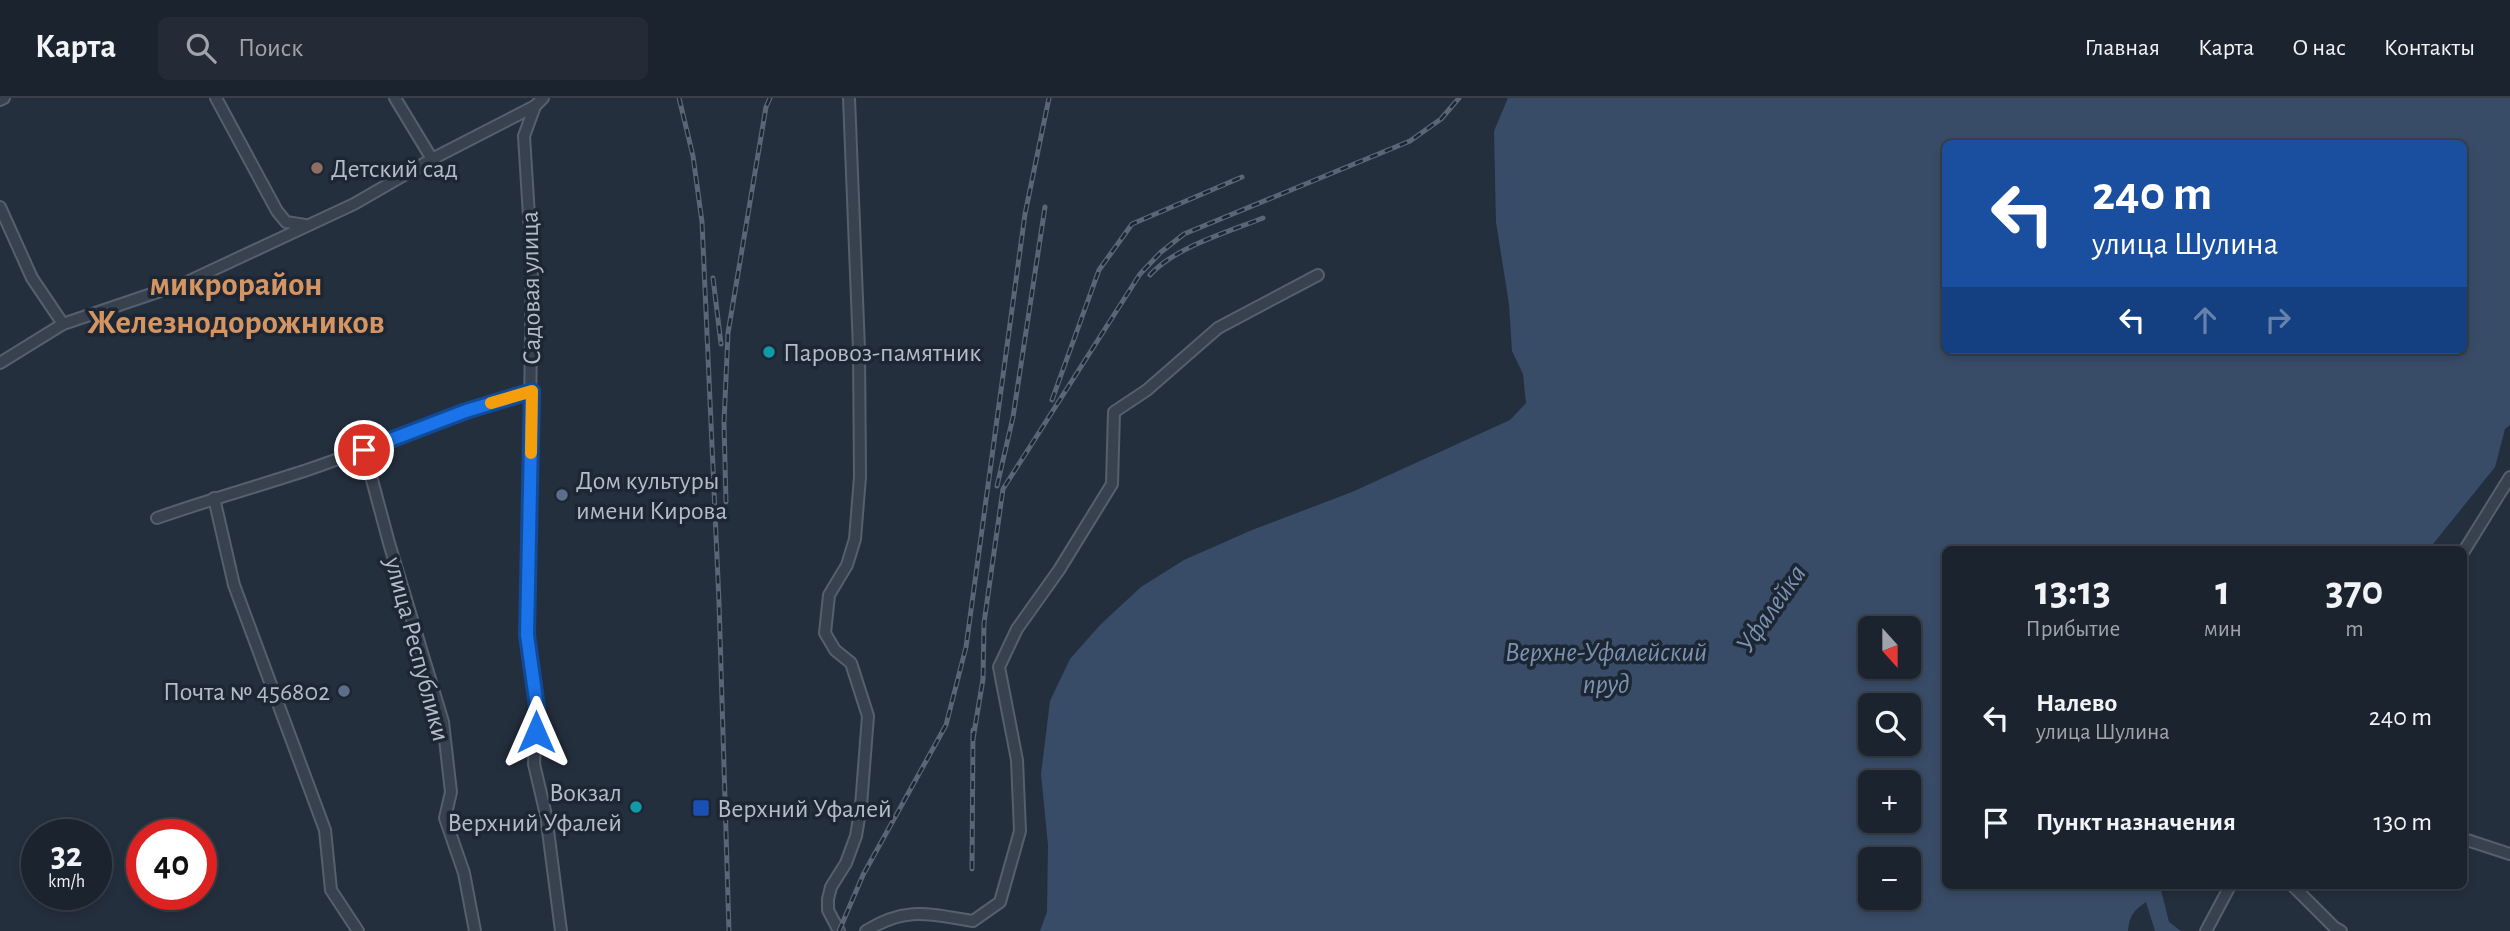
<!DOCTYPE html>
<html lang="ru">
<meta charset="utf-8">
<style>
body{margin:0;font-family:"Alegreya Sans",sans-serif;background:#242b36;color:#f1f3f6;height:100vh;display:flex;flex-direction:column;font-size:26px;white-space:nowrap}
*{box-sizing:border-box;margin:0}
p{font-size:23px;color:#a0a4aa}
.icon{flex:none;width:38px;height:38px;fill:none;stroke:currentColor;stroke-width:2;stroke-linecap:round;stroke-linejoin:round}
.map{position:relative;flex:1;overflow:hidden}
.panel{position:absolute;left:1942px;top:448px;width:525px;height:343px;display:flex;flex-direction:column;background:#1b232e;border-radius:10px;box-shadow:0 4px 10px #0003,0 0 0 2px #39404a}
.panel>*{flex:none}
.top-card{position:absolute;left:1942px;top:42px;width:525px;height:214px;border-radius:10px;box-shadow:0 4px 10px #0003,0 0 0 2px #39404a;background:#1a4fa0;color:#fff;overflow:hidden}
.needle{width:46px;rotate:159deg}
.buttons{position:absolute;left:1858px;top:518px;display:grid;gap:14px}
.buttons a{display:grid;place-items:center;width:63px;height:63px;border-radius:10px;background:#1b232e;box-shadow:0 4px 10px #0003,0 0 0 2px #39404a;font-size:35px}
.speed{position:absolute;left:21px;top:721px;display:flex;gap:14px;font-size:35px;font-weight:700;text-align:center}
.speed>*{display:grid;place-content:center;width:91px;height:91px;border-radius:50%;background:#1b232e;box-shadow:0 4px 10px #0003,0 0 0 2px #39404a;line-height:1}
.speed small{font-size:18px;font-weight:400}
.speed .limit{border:10px solid #d22;background:#fff;color:#111}
.pin{position:absolute;display:grid;place-items:center;width:60px;height:60px;color:#fff;margin:-30px;border:4px solid #fff;border-radius:50%;box-shadow:0 2px 7px #0007}
.me{position:absolute;width:77px;margin:-38px;rotate:0deg;stroke-linejoin:round;filter:drop-shadow(0 0 5px #0008)}
.turn{display:flex;align-items:center;gap:24px;height:147px;padding:0 35px;font-size:32px}
.turn .icon{width:91px;height:91px;stroke-width:2.5}
.turn b{display:block;font-size:49px;line-height:60px}
.lanes{display:flex;align-items:center;height:66px;padding:0 35px;background:#0003;justify-content:center;gap:35px;direction:ltr}
.lanes .off{opacity:.35}
.eta{display:flex;justify-content:space-evenly;align-items:center;height:119px;text-align:center}
.eta b{font-size:42px;font-weight:700;line-height:49px}
ul{padding:0;list-style:none}
li{display:flex;align-items:center;gap:21px;height:105px;padding:0 35px}
li div{flex:1}
li b{display:block;font-size:26px}
li em{font-style:normal}
header{display:flex;align-items:center;gap:42px;box-sizing:border-box;height:98px;padding:0 35px;background:#1b232e;border-bottom:2px solid #39404a}
header strong{font-size:33px}
nav{display:flex;gap:38px;margin-inline-start:auto;font-size:24px}
.search{width:490px;height:63px;background:#242b36;display:flex;align-items:center;gap:18px;box-sizing:border-box;padding:0 24px;border-radius:10px;color:#a0a4aa;font-size:26px}
.map>svg:first-child{display:block}
.water{fill:#394c67;fill-rule:evenodd}
.lines{fill:none;stroke-linecap:round;stroke-linejoin:round}
.minor-casing{stroke:#565f6c;stroke-width:14}
.minor{stroke:#38414e;stroke-width:10}
.rail-casing{stroke:#5a6575;stroke-width:5}
.rail{stroke:#1d2633;stroke-width:2.5;stroke-dasharray:8;stroke-linecap:butt}
.route-casing{stroke:#114b97;stroke-width:18}
.route{stroke:#1a73e8;stroke-width:12}
.slow{stroke:#f59e0b;stroke-width:12}
.education-dot{fill:#8d6e63;stroke:#1d2633;stroke-width:2.5}
.culture-dot{fill:#0f9aa8;stroke:#1d2633;stroke-width:2.5}
.service-dot{fill:#5c6f8a;stroke:#1d2633;stroke-width:2.5}
.transit-dot{fill:#1a4fb4;stroke:#1d2633;stroke-width:2.5}
.labels{text-anchor:middle;stroke-width:7;stroke-linejoin:round;paint-order:stroke}
.poi-label{font-size:26px;fill:#b4bcc9;stroke:#1d2633;text-anchor:start}
.street-label{font-size:26px;fill:#b4bcc9;stroke:#1d2633}
.water-label{font-size:28px;font-style:italic;fill:#7c92b1;stroke:#1d2633}
.district-label{font-size:33px;font-weight:bold;fill:#d59563;stroke:#1d2633}
</style>
<header>
<strong>Карта</strong>
<div class="search"><svg class="icon" aria-label="search" viewBox="0 0 24 24"><circle cx="10" cy="10" r="6"/><path d="M15 15l6 6"/></svg>Поиск</div>
<nav><a>Главная</a><a>Карта</a><a>О нас</a><a>Контакты</a></nav>
</header>
<div class="map">
<svg width="2510" height="833" viewBox="0 0 2510 833">
<rect width="100%" height="100%" fill="#242f3e"/>
<path class="water" d="M1508,0H2510V327L2505,331L2495,369L2429,451L1946,452V788H2160L2169,824L2181,833H2155L2146,804C2134,812 2129,818 2128,833H1040L1047,814L1048,747L1041,676L1050,603L1070,561L1100,527L1141,489L1184,462L1252,432L1352,394L1510,322L1526,305L1523,276L1512,253L1509,206L1496,124L1494,33ZM1946,46H2464V252H1946ZM1871,530H1909V569H1871ZM1871,607H1909V646H1871ZM1871,684H1909V723H1871ZM1909,761V800H1871V761Z"/>
<g class="lines">
<defs>
<g id="minor">
<polyline points="216,0 277,113 286,124 305,127"/>
<polyline points="395,0 432,61"/>
<polyline points="0,2 4,0"/>
<polyline points="535,8 524,38 532,166 527,537 537,609 534,666 546,717 561,833"/>
<polyline points="0,109 32,180 63,226"/>
<polyline points="0,265 63,226 187,184 354,106 432,61 535,8 543,0"/>
<polyline points="364,352 389,445 443,624 451,694 445,720 464,775 475,833"/>
<polyline points="214,400 234,487 325,732 331,792 358,833"/>
<path d="M157,420C208,402 259,388 310,371C384,345 457,316 532,293"/>
<polyline points="2464,453 2510,379"/>
<polyline points="2464,741 2510,756"/>
<polyline points="2293,788 2334,829 2341,833"/>
<polyline points="839,833 828,812 828,801 831,789 846,765 856,738 861,708 868,618 851,565 835,552 825,535 829,497 847,467 855,441 860,379 859,251 849,0"/>
<path d="M866,833C906,808 929,816 973,823L1000,804L1020,733L1017,662L999,569L1017,531L1059,472L1112,386L1114,314L1147,292L1218,230L1318,177"/>
<polyline points="2206,833 2230,788"/>
</g>
</defs>
<use href="#minor" class="minor-casing"/>
<use href="#minor" class="minor"/>
<defs>
<g id="rail">
<polyline points="679,0 693,58 702,124 719,504 729,833"/>
<path d="M1150,177C1175,149 1228,134 1263,120"/>
<polyline points="713,180 721,246"/>
<polyline points="1052,302 1099,172 1132,126 1242,79"/>
<polyline points="997,388 1013,319 1045,109"/>
<polyline points="726,404 724,325 728,235 766,9 770,0"/>
<polyline points="973,641 983,581 984,525 1003,391 1140,176 1161,154 1184,136 1410,43 1441,21 1459,0"/>
<polyline points="972,771 973,632"/>
<polyline points="839,833 863,777 946,627 966,549 1025,116 1049,0"/>
</g>
</defs>
<use href="#rail" class="rail-casing"/>
<use href="#rail" class="rail"/>
</g>
<g class="lines">
<defs>
<polyline id="route" points="364,352 466,313 532,293 527,537 537,609 536,634"/>
</defs>
<use href="#route" class="route-casing"/>
<use href="#route" class="route"/>
<polyline class="slow" points="491,305 532,293 531,355"/>
</g>
<circle class="education-dot" cx="317" cy="70" r="7"/>
<g class="culture-dot">
<circle cx="769" cy="254" r="7"/>
<circle cx="636" cy="709" r="7"/>
</g>
<g class="service-dot">
<circle cx="562" cy="397" r="7"/>
<circle cx="344" cy="593" r="7"/>
</g>
<rect class="transit-dot" x="692" y="701" width="18" height="18" rx="3.5"/>
<g class="labels">
<g class="poi-label">
<text x="331" y="79">Детский сад</text>
<text x="783" y="263">Паровоз-памятник</text>
<text x="576" y="391">Дом культуры<tspan x="576" dy="30">имени Кирова</tspan></text>
<text x="330" y="602" text-anchor="end">Почта № 456802</text>
<text x="622" y="703" text-anchor="end">Вокзал<tspan x="622" dy="30">Верхний Уфалей</tspan></text>
<text x="717" y="719">Верхний Уфалей</text>
</g>
<g class="street-label">
<text transform="translate(530 190) rotate(-91)" y="9">Садовая улица</text>
<text transform="translate(418 551) rotate(75)" y="9">улица Республики</text>
</g>
<g class="water-label">
<text transform="translate(1770 510) rotate(-55)" y="10">Уфалейка</text>
<text x="1606" y="563">Верхне-Уфалейский<tspan x="1606" dy="32">пруд</tspan></text>
</g>
<g class="district-label">
<text x="236" y="197">микрорайон<tspan x="236" dy="38">Железнодорожников</tspan></text>
</g>
</g>
</svg>
<div class="buttons">
<a><svg class="needle" viewBox="-14 -14 28 28"><path d="M0-13l5 13h-10z" fill="#e53935"/><path d="M0 13l5-13h-10z" fill="#a0a4aa"/></svg></a>
<a><svg class="icon" aria-label="search" viewBox="0 0 24 24"><circle cx="10" cy="10" r="6"/><path d="M15 15l6 6"/></svg></a>
<a>+</a>
<a>−</a>
</div>
<div class="speed"><div>32<small>km/h</small></div><div class="limit">40</div></div>
<div class="pin" style="left:364px;top:352px;background:#d93025"><svg class="icon" aria-label="arrive" viewBox="0 0 24 24"><path d="M6 21V4h12l-3 4 3 4H6"/></svg></div>
<svg class="me" style="left:536px;top:634px" viewBox="-20 -20 40 40"><path d="M0-17L14 15 0 8-14 15z" fill="#1a73e8" stroke="#fff" stroke-width="4"/></svg>
<div class="top-card">
<div class="turn"><svg class="icon" aria-label="left" viewBox="0 0 24 24"><path d="M17 20v-9H6M10 6l-5 5 5 5"/></svg><div><b>240 m</b>улица Шулина</div></div>
<div class="lanes"><svg class="icon" aria-label="left" viewBox="0 0 24 24"><path d="M17 20v-9H6M10 6l-5 5 5 5"/></svg><svg class="icon off" aria-label="ahead" viewBox="0 0 24 24"><path d="M12 20V5M6 11l6-6 6 6"/></svg><svg class="icon off" aria-label="right" viewBox="0 0 24 24"><path d="M7 20v-9h11M14 6l5 5-5 5"/></svg></div>
</div>
<section class="panel">
<div class="eta">
<div><b>13:13</b><p>Прибытие</p></div>
<div><b>1</b><p>мин</p></div>
<div><b>370</b><p>m</p></div>
</div>
<ul>
<li><svg class="icon" aria-label="left" viewBox="0 0 24 24"><path d="M17 20v-9H6M10 6l-5 5 5 5"/></svg><div><b>Налево</b><p>улица Шулина</p></div><em>240 m</em></li>
<li><svg class="icon" aria-label="arrive" viewBox="0 0 24 24"><path d="M6 21V4h12l-3 4 3 4H6"/></svg><div><b>Пункт назначения</b></div><em>130 m</em></li>
</ul>
</section>
</div>
